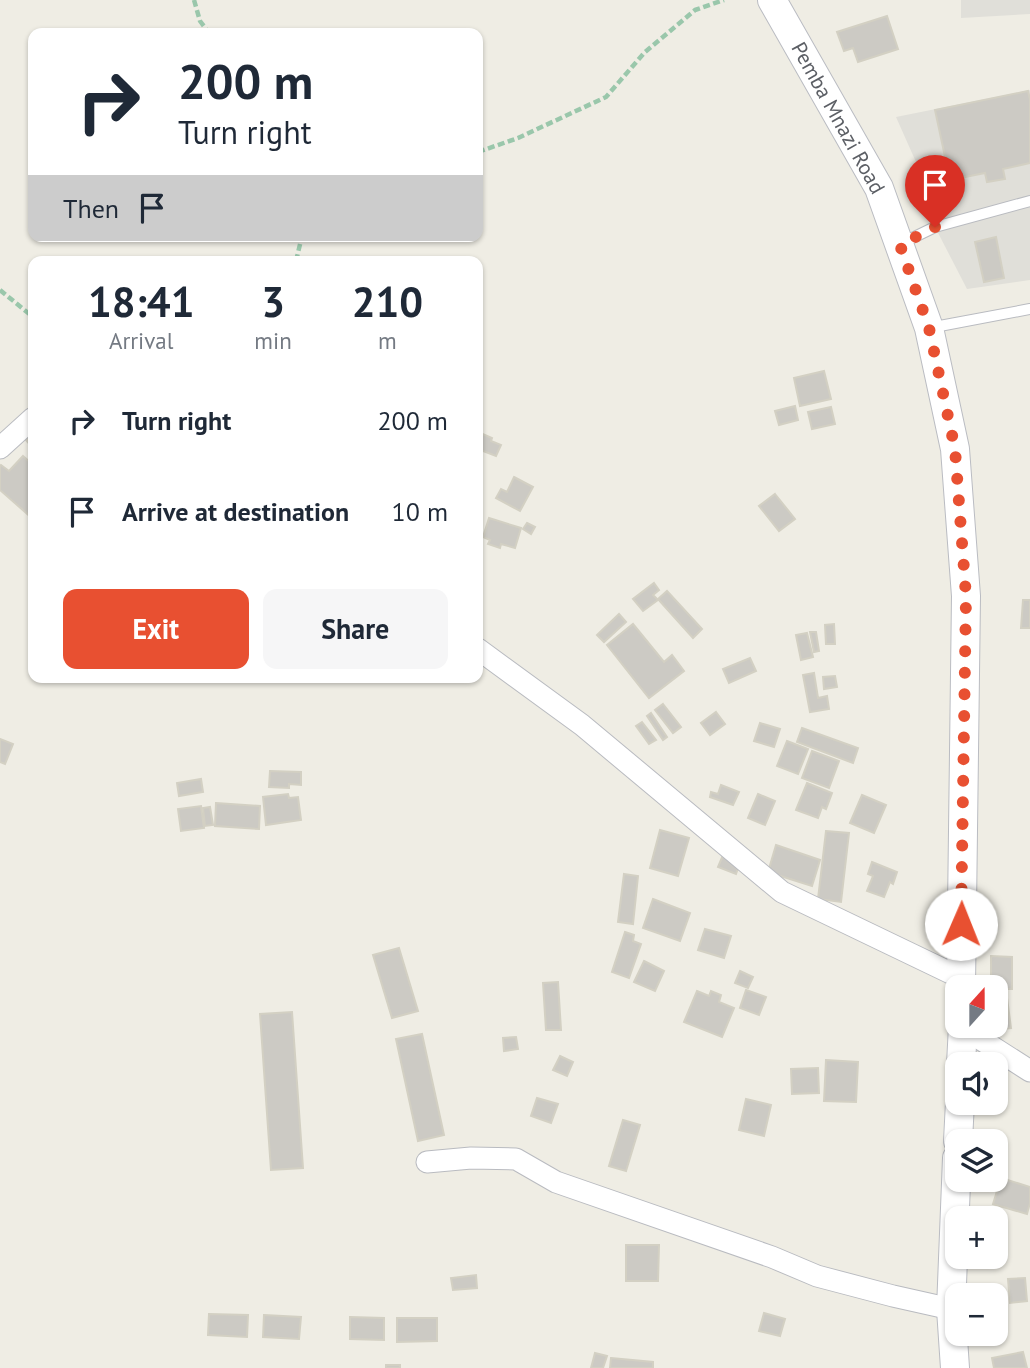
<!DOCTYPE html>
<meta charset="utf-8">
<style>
body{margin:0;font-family:"PT Sans",sans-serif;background:#f6f6f7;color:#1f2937;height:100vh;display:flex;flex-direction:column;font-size:26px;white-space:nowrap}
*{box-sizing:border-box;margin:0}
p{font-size:23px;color:#747a83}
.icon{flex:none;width:38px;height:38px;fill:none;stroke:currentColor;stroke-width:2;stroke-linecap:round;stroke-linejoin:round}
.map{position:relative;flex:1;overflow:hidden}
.details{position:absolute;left:28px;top:256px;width:455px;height:427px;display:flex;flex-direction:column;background:#fff;border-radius:14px;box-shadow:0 2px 5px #0004}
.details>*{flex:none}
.guide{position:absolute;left:28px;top:28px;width:455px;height:214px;border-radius:14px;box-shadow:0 2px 5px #0004;background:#fff;color:#1f2937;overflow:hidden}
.needle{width:46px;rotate:21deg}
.fabs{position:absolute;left:945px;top:975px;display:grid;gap:14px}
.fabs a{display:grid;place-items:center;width:63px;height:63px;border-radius:14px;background:#fff;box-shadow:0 2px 5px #0004;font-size:35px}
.pin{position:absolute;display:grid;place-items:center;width:60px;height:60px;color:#fff;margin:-72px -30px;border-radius:50% 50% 50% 0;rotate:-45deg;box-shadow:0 0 7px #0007}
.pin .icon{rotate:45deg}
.me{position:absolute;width:77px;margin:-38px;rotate:1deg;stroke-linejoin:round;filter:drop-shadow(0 0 5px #0008)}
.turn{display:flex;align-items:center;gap:24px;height:147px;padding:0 35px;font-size:32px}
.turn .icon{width:91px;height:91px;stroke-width:2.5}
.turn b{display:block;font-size:49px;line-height:60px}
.then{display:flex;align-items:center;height:66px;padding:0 35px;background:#0003;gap:14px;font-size:26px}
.eta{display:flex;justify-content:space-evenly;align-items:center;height:119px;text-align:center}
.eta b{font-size:42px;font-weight:800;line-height:49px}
.cta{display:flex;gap:14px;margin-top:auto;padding:14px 35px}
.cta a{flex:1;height:80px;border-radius:14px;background:#e85031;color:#fff;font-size:28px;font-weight:800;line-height:80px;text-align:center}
.cta a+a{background:#f6f6f7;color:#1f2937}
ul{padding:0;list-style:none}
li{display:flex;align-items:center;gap:21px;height:91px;padding:0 35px}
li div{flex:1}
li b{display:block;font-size:26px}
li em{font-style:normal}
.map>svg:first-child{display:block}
.industrial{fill:#e0dfd9}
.building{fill:#cccac4;stroke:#d3d0c3;stroke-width:2}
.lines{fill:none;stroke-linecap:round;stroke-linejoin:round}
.service-casing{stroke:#b9bbc0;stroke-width:12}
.minor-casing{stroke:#b9bbc0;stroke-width:23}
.secondary-casing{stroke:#babcc2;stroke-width:30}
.path{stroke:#9ac7ab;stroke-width:4.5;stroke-dasharray:7 3.5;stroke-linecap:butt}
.service{stroke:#fff;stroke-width:10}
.minor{stroke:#fff;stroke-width:21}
.secondary{stroke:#fff;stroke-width:28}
.route{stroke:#e85031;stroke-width:12;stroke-dasharray:0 21.6}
.labels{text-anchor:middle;stroke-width:5;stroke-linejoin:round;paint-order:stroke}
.street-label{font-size:21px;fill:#5c5f65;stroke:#fff}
</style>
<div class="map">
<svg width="1030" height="1368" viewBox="0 0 1030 1368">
<rect width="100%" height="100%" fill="#efede4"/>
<g class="industrial">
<polygon points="961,0 1030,0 1030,14 961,18"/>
<polygon points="1030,90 1030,280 967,289 935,227 936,207 896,117"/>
</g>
<g class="building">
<polygon points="887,16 898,49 858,62 853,48 844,51 837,32"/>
<polygon points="1028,91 1030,99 1030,163 1003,169 1005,179 987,182 985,173 950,180 935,110"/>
<polygon points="996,237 1004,278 984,282 975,242"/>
<polygon points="824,371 831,399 800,406 794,378"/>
<polygon points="795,406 798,420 779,425 775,411"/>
<polygon points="831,407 835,424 812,429 808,412"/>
<polygon points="478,432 492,438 491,441 501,445 496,456 478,449"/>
<polygon points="33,434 33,448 26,440"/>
<polygon points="23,456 33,465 33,519 0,490 0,466 1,465 9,471"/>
<polygon points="514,477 533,487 520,511 496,498 501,489 507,492"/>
<polygon points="775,494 795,519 779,531 759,506"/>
<polygon points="489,518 521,528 515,548 501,544 500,548 488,544 490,540 483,537"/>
<polygon points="527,523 535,527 531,534 523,529"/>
<polygon points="654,583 659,590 653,595 658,600 643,611 633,599"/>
<polygon points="667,591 702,629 693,638 658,599"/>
<polygon points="1023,600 1030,600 1030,628 1021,628"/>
<polygon points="619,614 626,622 604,642 597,635"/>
<polygon points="633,624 664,662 672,655 684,671 649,698 607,645"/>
<polygon points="834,624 835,644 826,644 825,625"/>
<polygon points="810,632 816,632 819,651 814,652"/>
<polygon points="807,633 813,657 801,660 796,635"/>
<polygon points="750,658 756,671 729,683 723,669"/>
<polygon points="814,673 818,698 827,696 829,709 810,712 803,675"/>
<polygon points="835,676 837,687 824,689 823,677"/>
<polygon points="663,704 681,727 673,733 655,710"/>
<polygon points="716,712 725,724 710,735 701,723"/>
<polygon points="651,713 667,737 663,740 647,716"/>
<polygon points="642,722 656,740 649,744 636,726"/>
<polygon points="760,723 780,729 774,747 754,741"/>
<polygon points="802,728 858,748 853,763 797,742"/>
<polygon points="0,739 13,744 5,764 0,762"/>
<polygon points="787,741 808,749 798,774 777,766"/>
<polygon points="812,751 839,761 829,788 802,778"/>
<polygon points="270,771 301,772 301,785 289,784 289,788 269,787"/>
<polygon points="201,779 203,792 179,796 177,783"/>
<polygon points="807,783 832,793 826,809 822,807 818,818 796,810"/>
<polygon points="721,785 739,792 733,805 710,797 711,792 718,794"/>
<polygon points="288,794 289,798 298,797 301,820 266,825 263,797"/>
<polygon points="758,794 775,801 765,825 748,818"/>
<polygon points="862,795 886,805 874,833 850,823"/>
<polygon points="216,803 260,806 259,829 215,826"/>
<polygon points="201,806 204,828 181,831 178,809"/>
<polygon points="210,807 213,825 205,826 203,808"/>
<polygon points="660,830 689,838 678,876 650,868"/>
<polygon points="826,831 849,833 841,902 818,899"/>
<polygon points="776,845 820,860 812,886 768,872"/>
<polygon points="723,855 740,862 736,874 718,867"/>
<polygon points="872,862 897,872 893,884 890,882 884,897 867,891 873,876 868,874"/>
<polygon points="624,874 638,876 633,924 618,922"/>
<polygon points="653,899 690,913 680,941 643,928"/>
<polygon points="705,929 731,936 724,958 698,950"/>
<polygon points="625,932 634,935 633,941 641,944 629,978 612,972"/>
<polygon points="399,948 418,1011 392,1018 373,955"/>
<polygon points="991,956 1012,957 1012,989 996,989 996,987 991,987"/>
<polygon points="644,961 664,971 655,991 634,982"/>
<polygon points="740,971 753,977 748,988 735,983"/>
<polygon points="558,982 561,1030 546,1030 543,983"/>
<polygon points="746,990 766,997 759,1015 740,1008"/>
<polygon points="697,991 709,996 711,991 721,995 719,1002 734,1008 722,1037 684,1022"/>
<polygon points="1007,998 1011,1028 989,1030 989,1026 996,1026 996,1000"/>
<polygon points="292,1012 303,1168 271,1170 260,1014"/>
<polygon points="422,1034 444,1135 418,1141 396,1039"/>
<polygon points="516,1037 518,1049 504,1051 503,1038"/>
<polygon points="560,1056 573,1062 567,1076 553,1070"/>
<polygon points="826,1060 858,1062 856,1102 824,1101"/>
<polygon points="818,1068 819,1093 792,1094 791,1069"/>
<polygon points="537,1098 558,1104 551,1123 531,1116"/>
<polygon points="746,1099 771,1105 764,1136 739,1130"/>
<polygon points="623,1120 640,1125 626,1171 609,1166"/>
<polygon points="1001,1178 1030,1187 1030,1203 1027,1214 993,1204"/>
<polygon points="626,1245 659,1245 658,1281 626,1281"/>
<polygon points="476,1275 477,1288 453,1290 451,1278"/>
<polygon points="1025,1278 1027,1301 1010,1303 1008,1279"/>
<polygon points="764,1313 785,1319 780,1336 759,1331"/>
<polygon points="209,1314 248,1315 247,1337 208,1335"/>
<polygon points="264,1315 301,1317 299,1339 263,1337"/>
<polygon points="350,1317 384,1318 384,1340 350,1339"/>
<polygon points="397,1318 437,1318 437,1341 397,1342"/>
<polygon points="1023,1352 1027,1368 994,1368 992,1358"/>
<polygon points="595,1353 607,1356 603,1368 591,1368"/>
<polygon points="611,1358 653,1362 653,1368 610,1368"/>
<rect x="386" y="1365" width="14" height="3"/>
</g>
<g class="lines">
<defs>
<g id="service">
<polyline points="900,244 935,227 1030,201"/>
<polyline points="929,328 1030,309"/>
</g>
<g id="minor">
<polyline points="0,448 33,418"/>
<polyline points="478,649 582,725 782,892 961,978"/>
<polyline points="963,1028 1030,1071"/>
<polyline points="427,1162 471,1158 516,1159 556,1182 772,1257 817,1276 893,1296 951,1309"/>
</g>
<g id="secondary">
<polyline points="772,0 879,188 929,328 955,449 966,596 961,987"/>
<polyline points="961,1064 963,1026"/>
<polyline points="958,1141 960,1102"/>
<polyline points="955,1368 951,1309 957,1158"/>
</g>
</defs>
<use href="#service" class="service-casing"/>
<use href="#minor" class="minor-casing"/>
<use href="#secondary" class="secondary-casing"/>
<g class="path">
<polyline points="194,0 200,21 209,33"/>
<polyline points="478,152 518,138 606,97 645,52 695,10 724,0"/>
<polyline points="296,261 302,236"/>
<polyline points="0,290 33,317"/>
</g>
<use href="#service" class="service"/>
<use href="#minor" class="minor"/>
<use href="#secondary" class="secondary"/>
</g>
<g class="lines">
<polyline class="route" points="935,227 900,245 929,328 955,449 966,596 961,924"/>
</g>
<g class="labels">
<g class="street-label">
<text transform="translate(838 118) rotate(61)" y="7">Pemba Mnazi Road</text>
</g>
</g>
</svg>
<div class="fabs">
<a><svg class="needle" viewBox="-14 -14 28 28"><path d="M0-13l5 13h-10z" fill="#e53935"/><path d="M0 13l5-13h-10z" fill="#747a83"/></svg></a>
<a><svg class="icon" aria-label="sound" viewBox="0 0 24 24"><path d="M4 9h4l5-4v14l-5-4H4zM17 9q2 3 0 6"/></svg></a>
<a><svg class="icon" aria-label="layers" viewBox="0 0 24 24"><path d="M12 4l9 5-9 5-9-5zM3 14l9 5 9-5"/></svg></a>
<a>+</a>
<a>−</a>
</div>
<div class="pin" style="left:935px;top:227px;background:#d93025"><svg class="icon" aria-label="arrive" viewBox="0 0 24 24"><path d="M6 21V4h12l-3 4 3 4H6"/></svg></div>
<svg class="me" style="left:961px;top:924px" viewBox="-20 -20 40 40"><circle r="19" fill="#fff"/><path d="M0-13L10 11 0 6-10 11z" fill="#e85031"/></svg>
<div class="guide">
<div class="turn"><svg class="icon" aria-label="right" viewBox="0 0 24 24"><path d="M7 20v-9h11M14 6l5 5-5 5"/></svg><div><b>200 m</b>Turn right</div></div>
<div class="then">Then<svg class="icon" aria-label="arrive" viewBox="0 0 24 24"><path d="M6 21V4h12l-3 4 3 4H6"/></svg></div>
</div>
<section class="details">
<div class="eta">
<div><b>18:41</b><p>Arrival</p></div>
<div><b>3</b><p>min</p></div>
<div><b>210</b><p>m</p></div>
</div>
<ul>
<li><svg class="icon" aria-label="right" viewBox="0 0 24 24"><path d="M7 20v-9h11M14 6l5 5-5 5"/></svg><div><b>Turn right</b></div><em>200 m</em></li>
<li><svg class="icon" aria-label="arrive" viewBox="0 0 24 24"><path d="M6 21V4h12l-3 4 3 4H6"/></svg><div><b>Arrive at destination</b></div><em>10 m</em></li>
</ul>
<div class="cta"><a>Exit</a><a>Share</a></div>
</section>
</div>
